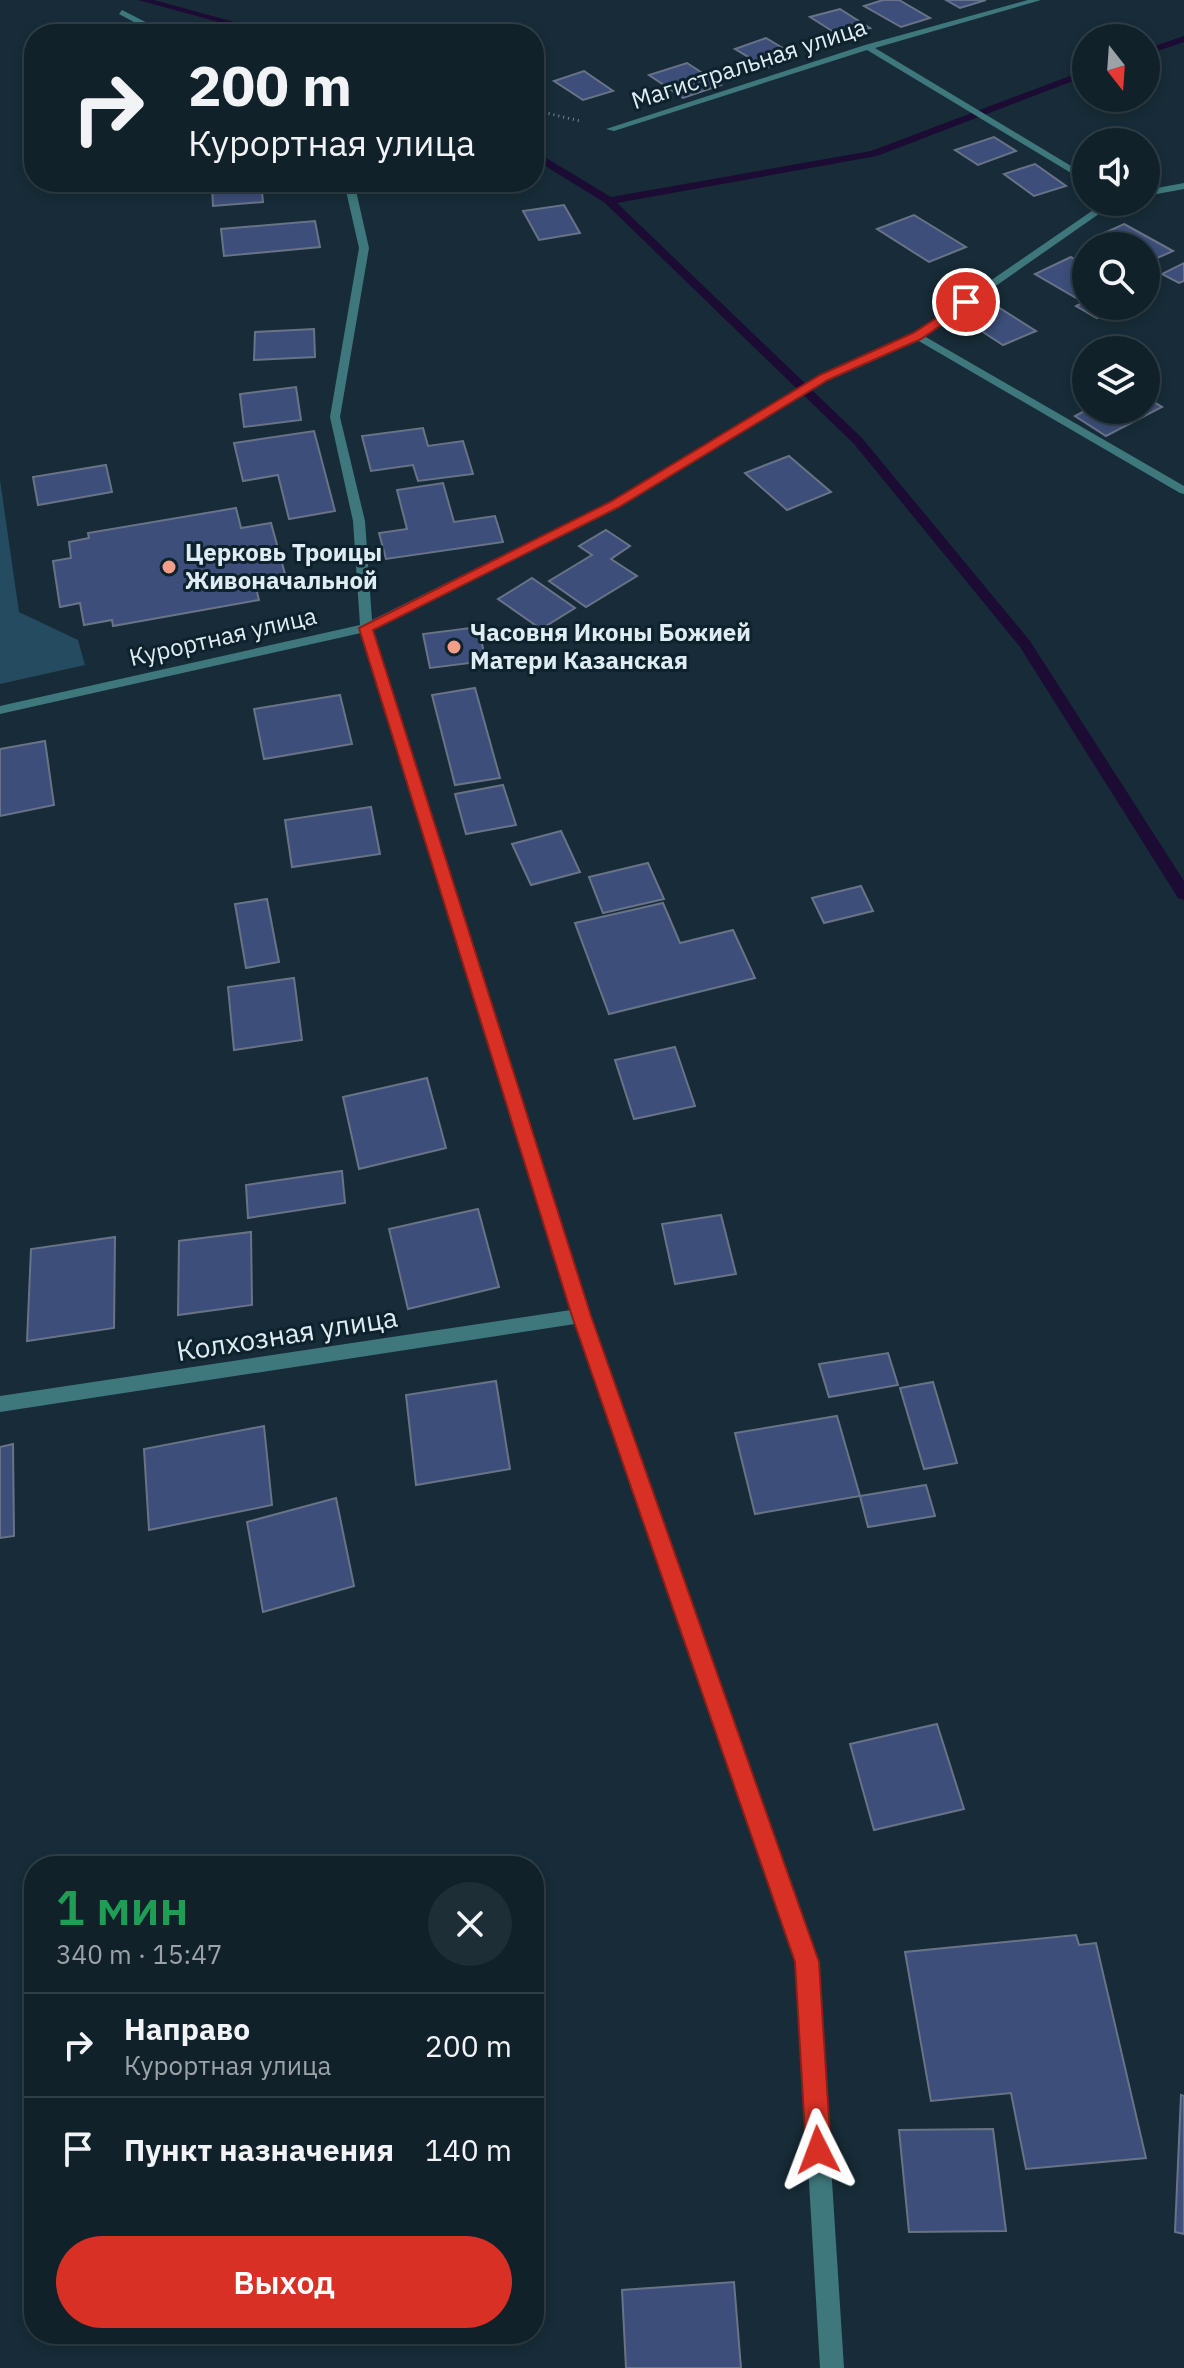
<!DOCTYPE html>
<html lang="ru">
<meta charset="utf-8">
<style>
body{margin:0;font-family:"IBM Plex Sans",sans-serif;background:#1e2e36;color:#f1f3f6;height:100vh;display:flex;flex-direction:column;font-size:30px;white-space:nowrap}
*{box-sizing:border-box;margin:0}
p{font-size:26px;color:#9ca3a8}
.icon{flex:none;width:44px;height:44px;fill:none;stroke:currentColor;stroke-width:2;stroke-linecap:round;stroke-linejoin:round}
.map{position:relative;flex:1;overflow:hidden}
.side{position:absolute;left:24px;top:1856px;width:520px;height:488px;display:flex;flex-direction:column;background:#11212a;border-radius:32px;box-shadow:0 4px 12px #0003,0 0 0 2px #303e47}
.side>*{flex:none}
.hud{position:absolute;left:24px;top:24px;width:520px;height:168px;border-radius:32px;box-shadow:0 4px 12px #0003,0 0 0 2px #303e47;background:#11212a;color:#f1f3f6;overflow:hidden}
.needle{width:52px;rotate:163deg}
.fabs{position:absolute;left:1072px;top:24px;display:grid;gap:16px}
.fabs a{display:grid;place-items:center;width:88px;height:88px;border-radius:50%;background:#11212a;box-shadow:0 4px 12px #0003,0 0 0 2px #303e47;font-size:40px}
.pin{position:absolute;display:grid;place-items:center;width:68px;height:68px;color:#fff;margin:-34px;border:4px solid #fff;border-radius:50%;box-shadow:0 2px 8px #0007}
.me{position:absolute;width:88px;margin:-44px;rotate:357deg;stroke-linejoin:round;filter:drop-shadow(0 0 6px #0008)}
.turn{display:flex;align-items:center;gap:28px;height:168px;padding:0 32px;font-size:36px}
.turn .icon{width:104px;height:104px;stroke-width:2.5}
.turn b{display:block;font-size:56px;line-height:68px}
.round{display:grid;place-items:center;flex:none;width:84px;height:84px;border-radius:42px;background:#1e2e36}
.summary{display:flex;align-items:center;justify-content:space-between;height:136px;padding:0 32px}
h1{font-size:48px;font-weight:600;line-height:60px;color:#1e9e55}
.button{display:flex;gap:16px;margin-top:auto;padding:16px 32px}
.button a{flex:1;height:92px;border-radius:48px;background:#d93025;color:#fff;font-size:32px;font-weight:600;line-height:92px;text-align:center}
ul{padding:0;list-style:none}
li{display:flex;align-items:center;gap:24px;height:104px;padding:0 32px;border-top:2px solid #303e47}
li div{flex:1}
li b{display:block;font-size:30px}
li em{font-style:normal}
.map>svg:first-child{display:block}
.green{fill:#244b5f}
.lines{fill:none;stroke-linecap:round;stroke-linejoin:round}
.stream{fill:#1c0c34;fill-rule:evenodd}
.building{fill:#3c4e79;stroke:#697388;stroke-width:2}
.path{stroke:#74858f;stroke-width:3;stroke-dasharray:1 4;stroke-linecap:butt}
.street{fill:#3e787c;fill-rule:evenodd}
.route{fill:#d93025;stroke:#8d1f18;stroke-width:2}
.poi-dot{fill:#f49e8a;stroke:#0d222d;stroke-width:3}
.labels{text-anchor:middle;stroke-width:6;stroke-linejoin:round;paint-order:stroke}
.far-street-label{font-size:24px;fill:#dfecf3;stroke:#0d222d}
.far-poi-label{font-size:24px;font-weight:bold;fill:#dfecf3;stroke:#0d222d;text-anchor:start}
.street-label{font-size:28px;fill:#dfecf3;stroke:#0d222d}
</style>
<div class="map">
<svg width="1184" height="2368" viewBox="0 0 1184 2368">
<rect width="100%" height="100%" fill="#172c38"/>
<polygon class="green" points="0,480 19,612 78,640 85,665 0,684"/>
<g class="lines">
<g class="stream">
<polygon points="138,0 154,0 278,34 262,34"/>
<polygon points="1184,36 1184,42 1146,55 1146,49"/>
<polygon points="1086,70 1086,76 877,156 617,203 862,438 1030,641 1184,881 1184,900 1178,898 1020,647 854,444 605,203 534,159 534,152 538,153 611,197 871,151"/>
</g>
</g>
<g class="building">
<polygon points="883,0 899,0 930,18 901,27 864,6"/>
<polygon points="946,0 986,0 960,8"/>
<polygon points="840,9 870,28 840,36 810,17"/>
<polygon points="93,25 107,34 66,34"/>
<polygon points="766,38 798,57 767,68 735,49"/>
<polygon points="687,63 721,85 683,98 649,75"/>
<polygon points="584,71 613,91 583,100 554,81"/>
<polygon points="994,137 1016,151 978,165 955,150"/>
<polygon points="1035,164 1066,186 1034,196 1004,174"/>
<polygon points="261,183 263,202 213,206 212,187"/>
<polygon points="564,205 580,233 539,240 523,211"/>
<polygon points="914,215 966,247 929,262 877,229"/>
<polygon points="315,221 320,247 224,256 221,229"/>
<polygon points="1124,224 1173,251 1146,263 1146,246 1111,246 1095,237"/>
<polygon points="1071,257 1086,266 1086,294 1076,298 1035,274"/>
<polygon points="1184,263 1184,281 1179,283 1162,274"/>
<polygon points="1086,301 1086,306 1120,306 1097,318 1076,306"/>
<polygon points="995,305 1036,331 1003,345 963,319"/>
<polygon points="314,329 315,357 254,360 255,332"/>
<polygon points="296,387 301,420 244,427 240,394"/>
<polygon points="1146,397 1162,407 1106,436 1075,416 1086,410 1146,410"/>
<polygon points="423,428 428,446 463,441 473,474 418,481 413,465 371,471 362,436"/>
<polygon points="314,431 335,511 289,519 278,475 243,481 234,443"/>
<polygon points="789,456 831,492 787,510 745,473"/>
<polygon points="106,465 112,492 38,505 33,477"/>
<polygon points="443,483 454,522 495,516 503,542 386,559 379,533 407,529 397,490"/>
<polygon points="236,508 241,528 271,523 285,574 254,580 259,600 113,626 112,620 84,625 80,603 60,607 53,561 71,558 69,542 89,538 88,533"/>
<polygon points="606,530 630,546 611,559 637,576 586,607 549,581 592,555 579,546"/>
<polygon points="532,578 575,608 541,629 498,599"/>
<polygon points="478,627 486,661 430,668 423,634"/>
<polygon points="475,688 500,778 455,785 432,695"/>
<polygon points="340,695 352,744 264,759 254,709"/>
<polygon points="45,741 54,805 0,816 0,749"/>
<polygon points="503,785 516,825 466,834 455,794"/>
<polygon points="371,807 380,854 292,867 285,820"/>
<polygon points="561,831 580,872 531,885 512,844"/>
<polygon points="648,863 664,899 603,913 589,877"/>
<polygon points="861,886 873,911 824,923 812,898"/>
<polygon points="267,899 279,962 246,968 235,904"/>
<polygon points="663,903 680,943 733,930 755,978 609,1014 575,923"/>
<polygon points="294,978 302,1040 234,1050 228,987"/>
<polygon points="675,1047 695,1106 634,1119 615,1060"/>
<polygon points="427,1078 446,1148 359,1169 343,1097"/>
<polygon points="342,1171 345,1203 248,1218 246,1185"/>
<polygon points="478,1209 499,1287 408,1309 389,1229"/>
<polygon points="721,1215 736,1274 675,1284 662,1224"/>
<polygon points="251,1232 252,1305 178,1315 179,1241"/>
<polygon points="115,1237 114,1328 27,1341 31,1249"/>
<polygon points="888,1353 898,1385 829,1397 819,1364"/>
<polygon points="496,1381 510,1469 416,1485 406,1395"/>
<polygon points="933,1382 957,1463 924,1469 900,1388"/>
<polygon points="837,1416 860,1496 755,1514 735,1433"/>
<polygon points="264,1426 272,1505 149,1530 144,1449"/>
<polygon points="13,1444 14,1536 0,1538 0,1447"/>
<polygon points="926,1485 935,1516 868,1527 860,1496"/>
<polygon points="336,1498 354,1586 263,1612 247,1522"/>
<polygon points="937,1724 964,1809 874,1830 850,1744"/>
<polygon points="1076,1935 1079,1945 1096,1943 1146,2158 1026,2169 1011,2093 931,2101 905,1952"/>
<polygon points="1181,2095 1184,2096 1184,2234 1175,2232"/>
<polygon points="993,2129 1006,2231 909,2232 899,2130"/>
<polygon points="734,2282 741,2368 626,2368 622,2290"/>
</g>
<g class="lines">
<polyline class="path" points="534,110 580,121"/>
<g class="street">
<polygon points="1028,0 1041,0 875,48 1086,175 1086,182 867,50 614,131 606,129 865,45"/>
<polygon points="122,10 165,32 166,34 156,34 119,14"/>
<polygon points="344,182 354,182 369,248 340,417 365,521 372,620 610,502 820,376 913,334 1105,202 1116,202 924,336 1184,486 1184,494 1180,493 917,340 828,380 618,508 373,630 589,1316 818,1962 844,2368 820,2368 796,1962 575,1324 0,1412 0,1396 571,1310 361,633 0,714 0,706 360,625 353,521 330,417 359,248"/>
<polygon points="1184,183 1184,189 1146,196 1146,190"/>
</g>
</g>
<polygon class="route" points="966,299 970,300 970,305 921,339 828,380 619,507 373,630 591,1316 819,1962 831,2150 827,2159 818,2162 809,2159 806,2150 795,1962 572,1316 359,628 610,502 820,375 913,333"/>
<g class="poi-dot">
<circle cx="169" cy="567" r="8"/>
<circle cx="454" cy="647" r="8"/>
</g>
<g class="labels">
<g class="far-street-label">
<text transform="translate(749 64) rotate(-18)" y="8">Магистральная улица</text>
<text transform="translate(223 637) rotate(-13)" y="8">Курортная улица</text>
</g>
<g class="far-poi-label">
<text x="185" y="561">Церковь Троицы<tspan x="185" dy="28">Живоначальной</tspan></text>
<text x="470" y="641">Часовня Иконы Божией<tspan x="470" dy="28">Матери Казанская</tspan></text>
</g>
<g class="street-label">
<text transform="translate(287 1334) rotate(-9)" y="10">Колхозная улица</text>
</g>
</g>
</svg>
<div class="fabs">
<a><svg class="needle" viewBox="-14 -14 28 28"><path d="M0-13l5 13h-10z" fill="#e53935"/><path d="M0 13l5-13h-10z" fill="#9ca3a8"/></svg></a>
<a><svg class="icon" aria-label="sound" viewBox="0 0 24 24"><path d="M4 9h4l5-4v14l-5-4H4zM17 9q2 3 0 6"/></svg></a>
<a><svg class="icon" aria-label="search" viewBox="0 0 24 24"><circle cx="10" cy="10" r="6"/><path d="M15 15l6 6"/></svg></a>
<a><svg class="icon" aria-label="layers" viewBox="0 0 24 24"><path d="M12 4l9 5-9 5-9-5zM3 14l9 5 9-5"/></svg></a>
</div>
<div class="pin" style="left:966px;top:302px;background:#d93025"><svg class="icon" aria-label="arrive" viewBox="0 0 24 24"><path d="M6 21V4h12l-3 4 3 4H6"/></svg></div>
<svg class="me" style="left:818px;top:2150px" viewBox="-20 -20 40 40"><path d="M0-17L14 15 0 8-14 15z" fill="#d93025" stroke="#fff" stroke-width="4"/></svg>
<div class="hud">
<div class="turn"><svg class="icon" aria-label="right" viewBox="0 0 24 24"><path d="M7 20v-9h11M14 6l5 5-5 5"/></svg><div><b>200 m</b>Курортная улица</div></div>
</div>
<section class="side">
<div class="summary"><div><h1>1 мин</h1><p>340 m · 15:47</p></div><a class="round"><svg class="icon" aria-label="close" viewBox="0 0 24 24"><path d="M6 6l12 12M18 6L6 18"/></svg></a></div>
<ul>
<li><svg class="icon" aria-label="right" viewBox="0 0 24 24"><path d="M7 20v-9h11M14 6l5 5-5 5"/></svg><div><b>Направо</b><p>Курортная улица</p></div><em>200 m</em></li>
<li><svg class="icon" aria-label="arrive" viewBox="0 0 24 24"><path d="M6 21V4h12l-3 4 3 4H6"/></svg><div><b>Пункт назначения</b></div><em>140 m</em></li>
</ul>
<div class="button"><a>Выход</a></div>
</section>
</div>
